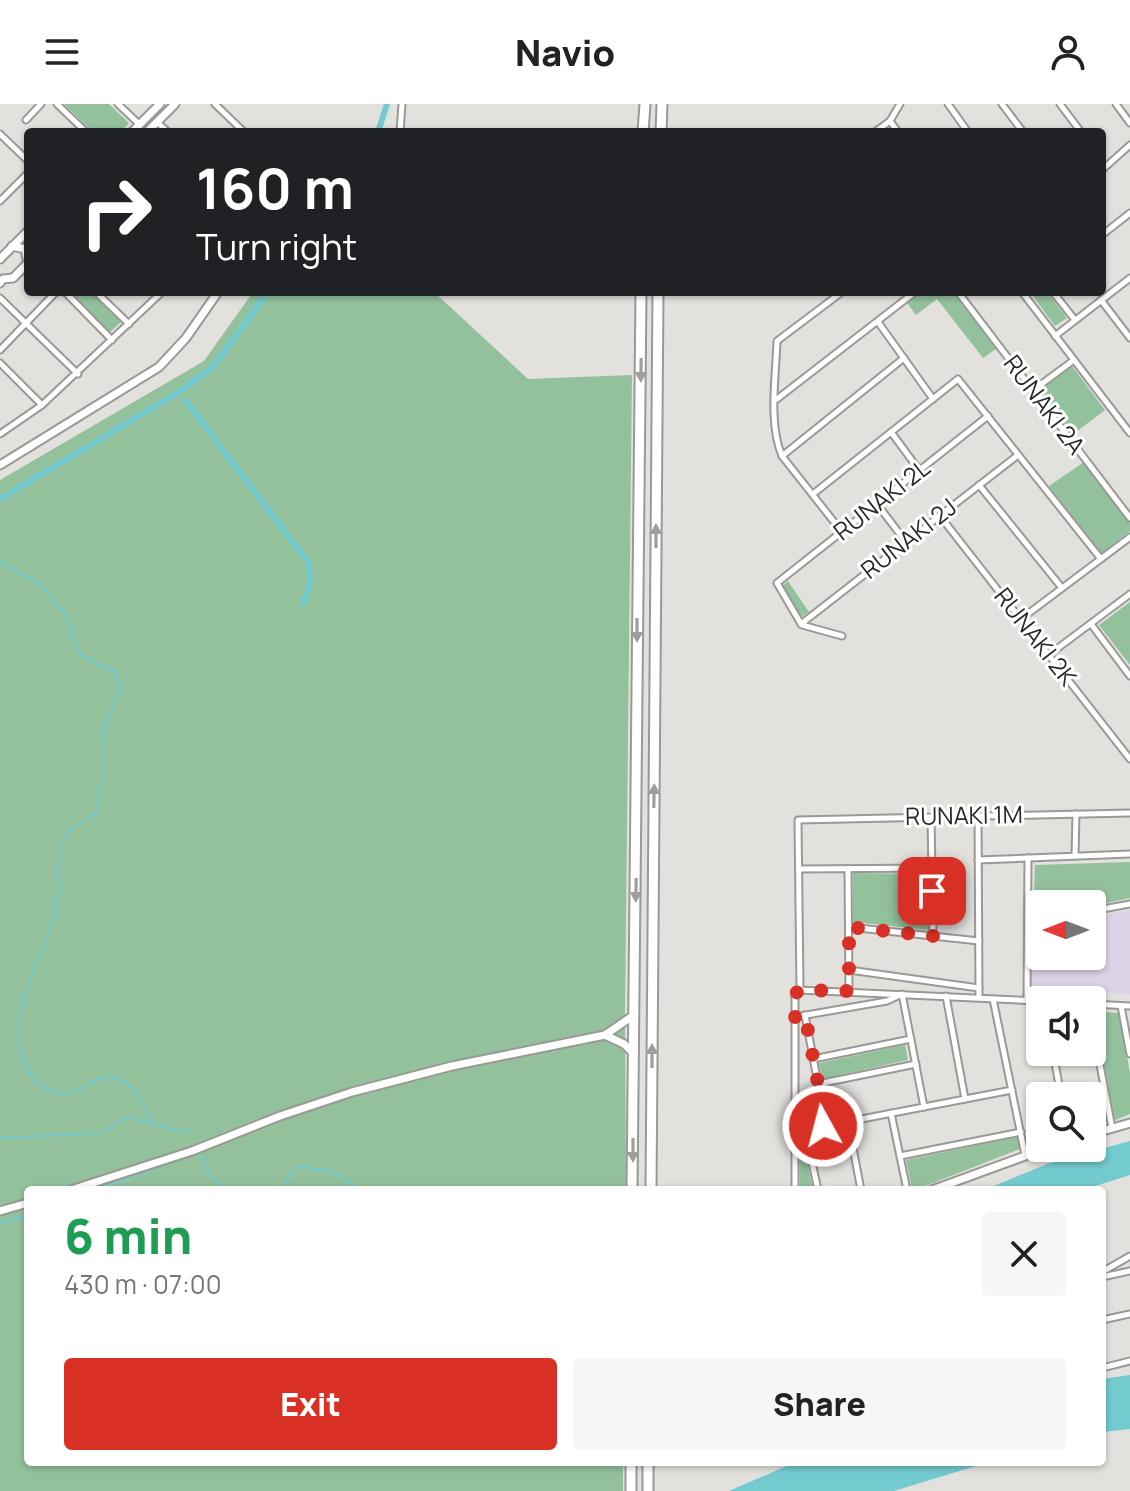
<!DOCTYPE html>
<meta charset="utf-8">
<style>
body{margin:0;font-family:Manrope,sans-serif;background:#f6f6f6;color:#222;height:100vh;display:flex;flex-direction:column;font-size:30px;white-space:nowrap}
*{box-sizing:border-box;margin:0}
p{font-size:26px;color:#767676}
.icon{flex:none;width:44px;height:44px;fill:none;stroke:currentColor;stroke-width:2;stroke-linecap:round;stroke-linejoin:round}
.map{position:relative;flex:1;overflow:hidden}
.details{position:absolute;left:24px;top:1082px;width:1082px;height:280px;display:flex;flex-direction:column;background:#fff;border-radius:8px;box-shadow:0 2px 6px #0004}
.details>*{flex:none}
.top-card{position:absolute;left:24px;top:24px;width:1082px;height:168px;border-radius:8px;box-shadow:0 2px 6px #0004;background:#202124;color:#fff;overflow:hidden}
.needle{width:52px;rotate:270deg}
.tools{position:absolute;left:1026px;top:786px;display:grid;gap:16px}
.tools a{display:grid;place-items:center;width:80px;height:80px;border-radius:8px;background:#fff;box-shadow:0 2px 6px #0004;font-size:40px}
.pin{position:absolute;display:grid;place-items:center;width:68px;height:68px;color:#fff;margin:-34px;border-radius:16px;box-shadow:0 4px 12px #0006}
.me{position:absolute;width:88px;margin:-44px;rotate:353deg;stroke-linejoin:round;filter:drop-shadow(0 0 6px #0008)}
.turn{display:flex;align-items:center;gap:28px;height:168px;padding:0 40px;font-size:36px}
.turn .icon{width:104px;height:104px;stroke-width:2.5}
.turn b{display:block;font-size:56px;line-height:68px}
.round{display:grid;place-items:center;flex:none;width:84px;height:84px;border-radius:8px;background:#f6f6f6}
.summary{display:flex;align-items:center;justify-content:space-between;height:136px;padding:0 40px}
h1{font-size:48px;font-weight:800;line-height:60px;color:#1e9e55}
.cta{display:flex;gap:16px;margin-top:auto;padding:16px 40px}
.cta a{flex:1;height:92px;border-radius:8px;background:#d93025;color:#fff;font-size:32px;font-weight:800;line-height:92px;text-align:center}
.cta a+a{background:#f6f6f6;color:#222}
header{display:flex;justify-content:space-between;align-items:center;height:104px;padding:0 40px;background:#fff;font-size:36px;font-weight:800}
.map>svg:first-child{display:block}
.education{fill:#ddd3e8}
.green{fill:#92c19c}
.water{fill:#73cacf}
.lines{fill:none;stroke-linecap:round;stroke-linejoin:round}
.stream{stroke:#73cacf;stroke-width:2}
.canal{stroke:#73cacf;stroke-width:6}
.street-casing{stroke:#9a9995;stroke-width:9}
.secondary-casing{stroke:#9a9995;stroke-width:11}
.highway-casing{stroke:#9a9995;stroke-width:13}
.street{stroke:#fff;stroke-width:5}
.secondary{stroke:#fff;stroke-width:7}
.highway{stroke:#fff;stroke-width:9}
.oneway{fill:#9e9e9d}
.route{stroke:#d93025;stroke-width:14;stroke-dasharray:0 25.2}
.labels{text-anchor:middle;stroke-width:6;stroke-linejoin:round;paint-order:stroke}
.street-label{font-size:24px;fill:#282826;stroke:#fff}
</style>
<header><svg class="icon" aria-label="menu" viewBox="0 0 24 24"><path d="M4 6h16M4 12h16M4 18h16"/></svg>Navio<svg class="icon" aria-label="person" viewBox="0 0 24 24"><circle cx="12" cy="8" r="4"/><path d="M4 21q1-7 8-7t8 7"/></svg></header>
<div class="map">
<svg width="1130" height="1387" viewBox="0 0 1130 1387">
<rect width="100%" height="100%" fill="#e3e1dd"/>
<polygon class="education" points="1130,806 1130,890 1032,883 1032,824 1040,823 1040,852 1092,852 1092,813"/>
<g class="green">
<polygon points="64,0 109,0 129,19 121,28 93,28"/>
<polygon points="70,188 93,188 121,218 109,229"/>
<polygon points="253,188 434,188 528,275 632,271 625,904 626,1086 28,1086 28,1358 623,1358 623,1387 0,1387 0,376 204,257"/>
<polygon points="921,188 953,188 996,245 983,254 937,195 916,211 907,199"/>
<polygon points="1030,188 1047,188 1067,214 1055,222"/>
<polygon points="1072,262 1105,306 1072,331 1039,287"/>
<polygon points="1084,358 1130,419 1130,427 1101,450 1049,382"/>
<polygon points="788,477 809,508 801,513 782,482"/>
<polygon points="1130,498 1130,561 1099,521"/>
<polygon points="1130,758 1130,794 1092,802 1092,800 1040,800 1040,814 1033,815 1035,761"/>
<polygon points="853,769 929,770 929,826 853,818"/>
<polygon points="1094,907 1119,909 1130,969 1130,1010 1115,1016"/>
<polygon points="905,941 908,956 822,975 819,959"/>
<polygon points="799,1033 802,1033 813,1086 800,1086"/>
<polygon points="1018,1033 1020,1045 915,1086 912,1085 906,1056"/>
</g>
<g class="water">
<polygon points="1130,1037 1130,1071 1083,1086 984,1086 1047,1060"/>
<polygon points="1130,1271 1130,1325 1102,1328 1102,1275"/>
<polygon points="796,1358 989,1358 894,1387 729,1387"/>
</g>
<g class="lines">
<g class="stream">
<path d="M0,458L40,480L66,511L76,543L82,552L116,568L121,585L104,623L101,647L103,667L97,708C84,717 66,725 61,740C53,760 62,785 56,806C41,863 0,910 29,968C71,1020 87,961 121,976C136,982 145,1006 153,1020"/>
<polyline points="0,1034 100,1029 128,1013 189,1029"/>
<polyline points="93,1086 199,1049 211,1073 226,1086"/>
<path d="M282,1086L295,1063C318,1064 343,1067 358,1086"/>
<polyline points="0,1120 28,1110"/>
</g>
<g class="canal">
<polyline points="378,28 387,0"/>
<path d="M186,297L308,458C312,474 310,484 303,499"/>
<polyline points="0,395 176,290 213,263 268,188"/>
</g>
<defs>
<g id="street">
<polyline points="57,0 86,28"/>
<polyline points="118,0 140,21"/>
<polyline points="215,0 244,28"/>
<polyline points="948,0 968,28"/>
<polyline points="1002,0 1023,28"/>
<polyline points="1060,0 1081,28"/>
<polyline points="1116,0 1130,19"/>
<polyline points="26,16 41,0"/>
<polyline points="890,17 898,28"/>
<polyline points="157,18 168,28"/>
<polyline points="400,28 402,0"/>
<polyline points="875,28 890,17 900,0"/>
<polyline points="0,30 28,57"/>
<polyline points="1102,66 1130,41"/>
<polyline points="0,97 28,69"/>
<polyline points="1102,131 1130,109"/>
<polyline points="65,188 112,236"/>
<polyline points="96,188 129,220"/>
<polyline points="958,188 1130,414"/>
<polyline points="1022,188 1130,329"/>
<polyline points="1053,188 1075,216"/>
<polyline points="0,194 78,270"/>
<polyline points="1101,196 1130,234"/>
<polyline points="878,218 933,295"/>
<polyline points="1055,232 1130,174"/>
<polyline points="0,246 56,188"/>
<polyline points="0,259 42,301"/>
<polyline points="1032,287 1074,256"/>
<polyline points="777,295 915,188"/>
<polyline points="891,328 919,366"/>
<polyline points="0,330 42,301 162,188"/>
<polyline points="782,352 904,254"/>
<polyline points="979,381 1062,484"/>
<polyline points="813,390 958,275 1101,455"/>
<polyline points="877,400 906,438"/>
<polyline points="940,412 1130,655"/>
<path d="M842,428L782,352C768,319 776,272 777,237L842,188"/>
<polyline points="1021,515 1130,433"/>
<polyline points="801,520 777,479 988,312"/>
<polyline points="801,520 1018,351"/>
<polyline points="1091,520 1130,572"/>
<polyline points="802,521 842,532"/>
<polyline points="1050,550 1130,490"/>
<polyline points="978,712 979,894"/>
<polyline points="931,713 933,832"/>
<polyline points="1075,752 1076,710"/>
<polyline points="978,756 1130,750"/>
<polyline points="799,765 932,764"/>
<polyline points="848,765 849,887"/>
<polyline points="1092,807 1130,800"/>
<polyline points="1028,820 1040,818"/>
<polyline points="849,823 979,837"/>
<polyline points="849,866 979,884"/>
<polyline points="800,886 798,716 1130,709"/>
<polyline points="946,892 965,995"/>
<polyline points="993,895 1025,1051"/>
<polyline points="1027,897 1028,754"/>
<polyline points="1092,900 1130,902"/>
<polyline points="1121,902 1130,950"/>
<polyline points="805,911 826,1022"/>
<polyline points="795,913 887,897 902,890 924,1003"/>
<polyline points="1092,919 1112,1024"/>
<polyline points="1053,948 1061,992"/>
<polyline points="813,955 911,935"/>
<polyline points="818,980 916,960"/>
<polyline points="891,1009 907,1086"/>
<polyline points="848,1018 861,1086"/>
<polyline points="805,1026 818,1086"/>
<polyline points="794,1028 1012,986"/>
<polyline points="900,1052 1021,1028"/>
<polyline points="795,1086 795,891 798,886 1040,897"/>
<polyline points="1102,1168 1130,1152"/>
<polyline points="1102,1173 1130,1167"/>
<polyline points="1102,1216 1130,1210"/>
<polyline points="1102,1264 1130,1257"/>
</g>
<g id="secondary">
<polyline points="132,28 160,0"/>
<polyline points="147,28 175,0"/>
<polyline points="12,142 25,145 28,159"/>
<polyline points="0,155 28,127"/>
<polyline points="0,179 3,175 13,174 28,159"/>
<polyline points="0,361 159,263 186,234 218,188"/>
<polyline points="605,931 624,940 634,950"/>
<polyline points="1092,1030 1130,1019"/>
<polyline points="71,1086 192,1047 280,1012 352,988 452,962 605,931 634,911"/>
<polyline points="932,1086 1047,1044"/>
<polyline points="0,1107 28,1099"/>
</g>
<g id="highway">
<polyline points="643,28 645,0"/>
<polyline points="661,28 662,0"/>
<polyline points="632,1086 641,188"/>
<polyline points="651,1086 658,188"/>
<polyline points="631,1387 631,1358"/>
<polyline points="648,1387 648,1358"/>
</g>
</defs>
<use href="#street" class="street-casing"/>
<use href="#secondary" class="secondary-casing"/>
<use href="#highway" class="highway-casing"/>
<use href="#street" class="street"/>
<use href="#secondary" class="secondary"/>
<use href="#highway" class="highway"/>
</g>
<defs><path id="oneway-solid" d="M-6-.8H1V-3.2L6.5 0L1 3.2V.8H-6Z" transform="scale(2)"/></defs>
<g class="oneway">
<use href="#oneway-solid" transform="translate(641 266) rotate(91)"/>
<use href="#oneway-solid" transform="translate(656 432) rotate(-90)"/>
<use href="#oneway-solid" transform="translate(637 526) rotate(90)"/>
<use href="#oneway-solid" transform="translate(654 692) rotate(-89)"/>
<use href="#oneway-solid" transform="translate(636 786) rotate(91)"/>
<use href="#oneway-solid" transform="translate(652 952) rotate(-90)"/>
<use href="#oneway-solid" transform="translate(633 1046) rotate(90)"/>
</g>
<g class="lines">
<polyline class="route" points="823,1022 826,1022 805,911 795,913 796,889 800,886 849,887 849,823 933,832 932,787"/>
</g>
<g class="labels">
<g class="street-label">
<text transform="translate(1044 301) rotate(53)" y="8">RUNAKI 2A</text>
<text transform="translate(882 396) rotate(-38)" y="8">RUNAKI 2L</text>
<text transform="translate(909 435) rotate(-38)" y="8">RUNAKI 2J</text>
<text transform="translate(1035 533) rotate(52)" y="8">RUNAKI 2K</text>
<text transform="translate(964 712) rotate(-1)" y="8">RUNAKI 1M</text>
</g>
</g>
</svg>
<div class="tools">
<a><svg class="needle" viewBox="-14 -14 28 28"><path d="M0-13l5 13h-10z" fill="#e53935"/><path d="M0 13l5-13h-10z" fill="#767676"/></svg></a>
<a><svg class="icon" aria-label="sound" viewBox="0 0 24 24"><path d="M4 9h4l5-4v14l-5-4H4zM17 9q2 3 0 6"/></svg></a>
<a><svg class="icon" aria-label="search" viewBox="0 0 24 24"><circle cx="10" cy="10" r="6"/><path d="M15 15l6 6"/></svg></a>
</div>
<div class="pin" style="left:932px;top:787px;background:#d93025"><svg class="icon" aria-label="arrive" viewBox="0 0 24 24"><path d="M6 21V4h12l-3 4 3 4H6"/></svg></div>
<svg class="me" style="left:823px;top:1022px" viewBox="-20 -20 40 40"><circle r="17" fill="#d93025" stroke="#fff" stroke-width="3"/><path d="M0-11L8 9 0 5-8 9z" fill="#fff"/></svg>
<div class="top-card">
<div class="turn"><svg class="icon" aria-label="right" viewBox="0 0 24 24"><path d="M7 20v-9h11M14 6l5 5-5 5"/></svg><div><b>160 m</b>Turn right</div></div>
</div>
<section class="details">
<div class="summary"><div><h1>6 min</h1><p>430 m · 07:00</p></div><a class="round"><svg class="icon" aria-label="close" viewBox="0 0 24 24"><path d="M6 6l12 12M18 6L6 18"/></svg></a></div>
<div class="cta"><a>Exit</a><a>Share</a></div>
</section>
</div>
